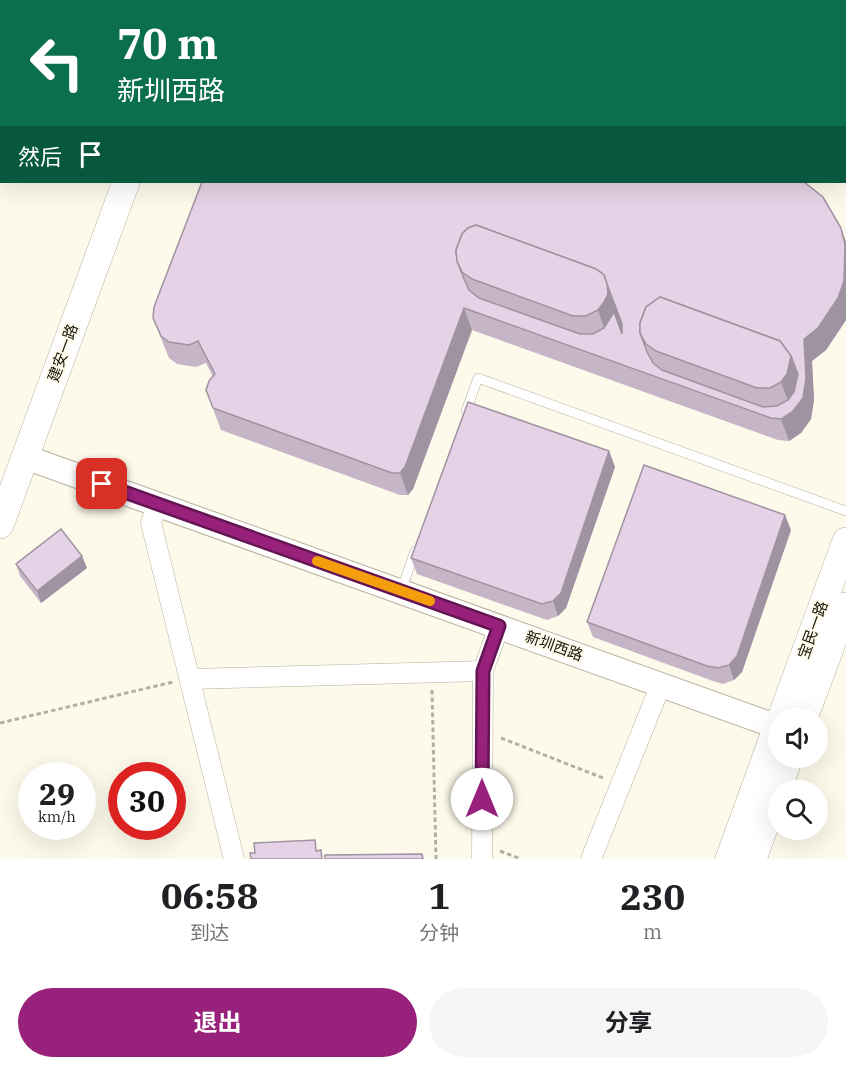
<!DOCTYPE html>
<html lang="zh">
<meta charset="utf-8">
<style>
body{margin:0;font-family:"IBM Plex Serif","Noto Sans SC",serif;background:#f6f6f6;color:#202124;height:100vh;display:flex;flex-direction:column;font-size:22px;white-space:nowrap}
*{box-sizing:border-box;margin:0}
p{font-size:20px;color:#757577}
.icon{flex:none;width:33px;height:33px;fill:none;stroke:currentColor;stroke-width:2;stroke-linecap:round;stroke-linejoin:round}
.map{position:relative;height:859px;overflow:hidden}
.panel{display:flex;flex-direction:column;background:#fff;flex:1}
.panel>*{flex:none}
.hud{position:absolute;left:0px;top:0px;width:846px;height:183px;box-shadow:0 6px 24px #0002;background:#0b6e4f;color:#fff;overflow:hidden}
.controls{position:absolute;left:768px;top:708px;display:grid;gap:12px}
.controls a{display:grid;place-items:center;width:60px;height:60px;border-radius:50%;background:#fff;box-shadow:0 6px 24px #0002;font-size:30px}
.speed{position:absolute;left:18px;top:762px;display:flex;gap:12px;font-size:30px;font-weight:700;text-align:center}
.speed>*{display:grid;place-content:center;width:78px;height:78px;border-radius:50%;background:#fff;box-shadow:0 6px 24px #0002;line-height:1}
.speed small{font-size:15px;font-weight:400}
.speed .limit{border:9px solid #d22;background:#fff;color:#111}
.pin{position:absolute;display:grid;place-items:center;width:51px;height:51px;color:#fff;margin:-26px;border-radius:12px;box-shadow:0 3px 9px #0006}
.me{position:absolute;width:66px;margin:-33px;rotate:0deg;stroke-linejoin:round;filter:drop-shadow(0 0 4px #0008)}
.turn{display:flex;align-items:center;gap:21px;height:126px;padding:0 18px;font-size:27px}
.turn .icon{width:78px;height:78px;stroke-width:2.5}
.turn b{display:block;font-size:42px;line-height:51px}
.then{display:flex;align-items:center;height:57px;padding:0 18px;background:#0003;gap:12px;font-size:22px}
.eta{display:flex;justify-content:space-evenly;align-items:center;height:102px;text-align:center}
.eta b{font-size:36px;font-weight:700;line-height:42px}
.button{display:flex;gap:12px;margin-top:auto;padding:12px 18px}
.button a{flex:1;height:69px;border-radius:36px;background:#98217c;color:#fff;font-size:24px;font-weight:700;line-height:69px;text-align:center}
.button a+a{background:#f6f6f6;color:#202124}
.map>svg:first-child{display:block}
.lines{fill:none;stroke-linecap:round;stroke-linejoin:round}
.service-casing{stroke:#b6b199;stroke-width:10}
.minor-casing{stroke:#b6b199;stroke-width:21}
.tertiary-casing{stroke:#b6b199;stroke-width:26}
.secondary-casing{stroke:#b6b199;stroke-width:28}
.path{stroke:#b3afa2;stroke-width:3;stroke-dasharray:4.5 3;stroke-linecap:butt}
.service{stroke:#fff;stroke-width:9}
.minor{stroke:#fff;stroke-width:20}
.tertiary{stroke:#fff;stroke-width:24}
.secondary{stroke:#fff;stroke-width:27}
.wall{fill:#c5b5c6}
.shaded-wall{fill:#a093a1}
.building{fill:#e5d2e6;stroke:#a093a1;stroke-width:1.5;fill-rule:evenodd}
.route-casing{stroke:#631551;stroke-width:15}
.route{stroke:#98217c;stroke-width:10}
.slow{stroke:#f59e0b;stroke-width:10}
.labels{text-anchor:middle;stroke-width:4.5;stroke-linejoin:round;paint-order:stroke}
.street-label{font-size:15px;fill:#131108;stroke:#fefaeb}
</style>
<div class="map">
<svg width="846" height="859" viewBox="0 0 846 859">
<rect width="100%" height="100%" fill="#fefaeb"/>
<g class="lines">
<defs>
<g id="service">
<polyline points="593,0 593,2"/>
<polyline points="466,411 478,378 846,511"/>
<polyline points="401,591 415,551"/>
</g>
<g id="minor">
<polyline points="157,504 151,523 234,859"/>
<polyline points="190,679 483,671"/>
<polyline points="482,859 483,671 499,626"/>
<polyline points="591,859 661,684"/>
</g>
<g id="tertiary">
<polyline points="0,135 2,135"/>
<polyline points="25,457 778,727"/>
</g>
<g id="secondary">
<polyline points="173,2 174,0"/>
<polyline points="0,525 126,182"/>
<polyline points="781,718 846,541"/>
<polyline points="804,718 846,606"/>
<polyline points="729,859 778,724"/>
<polyline points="753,859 789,758"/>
</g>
</defs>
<use href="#service" class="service-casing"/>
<use href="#minor" class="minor-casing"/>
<use href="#tertiary" class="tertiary-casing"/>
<use href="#secondary" class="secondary-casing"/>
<g class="path">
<polyline points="844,138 846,138"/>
<polyline points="432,690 436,859"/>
<polyline points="0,723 173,682"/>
<polyline points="501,738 603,778"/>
<polyline points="500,851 521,859"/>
</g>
<use href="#service" class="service"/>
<use href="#minor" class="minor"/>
<use href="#tertiary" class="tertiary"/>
<use href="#secondary" class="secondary"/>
</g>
<g class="wall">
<rect x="0" y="50" width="2" height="72"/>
<polygon points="202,182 841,228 846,242 846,320 826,350 812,361 814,400 811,419 801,433 789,441 778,440 472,330 413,489 408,495 400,495 221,430 206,390 213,377 206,363 196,367 177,364 169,358 153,318"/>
<polygon points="609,451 615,467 566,608 558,616 547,620 417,574 411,558"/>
<polygon points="791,530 742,672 734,680 723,684 713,681 593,637 587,622"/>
<polygon points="82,556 87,568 41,603 20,576 16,564"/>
</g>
<g class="shaded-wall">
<polygon points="841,228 846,242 846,320 826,350 812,361 814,400 811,419 801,433 789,441 781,419 792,412 781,382 791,356 804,339"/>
<polygon points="607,284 622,324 622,334 612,350 598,310"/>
<polygon points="464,308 472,330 413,489 408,495 400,473"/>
<polygon points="609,451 615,467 566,608 558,616 553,601"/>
<polygon points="785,515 791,530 742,672 734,680 729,665"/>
<polygon points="82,556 87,568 41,603 37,591"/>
</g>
<g class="building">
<polygon points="0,50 2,50 2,109 0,108"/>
<path d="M202,182H804L823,197L841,228L845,245L844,281L838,298L818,328L804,339L806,378L803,398L793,411L781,419L771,418L464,308L405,467L400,473H392L213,408L206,390L209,381L215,374L198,341L189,345L169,342L161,336L153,318L154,307ZM476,225L596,269L604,275L607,284L622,324V334L614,312L604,328L593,334H580L479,298L469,290L464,279L457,261L456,250L462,234L468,228ZM660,297L780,341L791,356L798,374L794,392L788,400L777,406L763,407L662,370L653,363L647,352L640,333V323L646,307Z"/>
<polygon points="476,225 596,269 604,275 607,284 608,294 604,302 598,310 586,316 573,316 472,279 462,272 457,261 456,250 462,234 468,228"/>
<polygon points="660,297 780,341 791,356 787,374 781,382 770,388 757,388 656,351 646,344 640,333 640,323 646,307"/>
<polygon points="468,402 609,451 561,593 553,601 542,604 411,558"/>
<polygon points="644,465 785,515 737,656 729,665 718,668 707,666 587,622"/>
<polygon points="61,529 82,556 37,591 16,564"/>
<polygon points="315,840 316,851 321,850 322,859 251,859 250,853 255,853 254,843"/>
<polygon points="422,854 423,859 325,859 325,855"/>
</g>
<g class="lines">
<defs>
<polyline id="route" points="102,484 499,626 483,671 482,799"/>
</defs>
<use href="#route" class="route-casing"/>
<use href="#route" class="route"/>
<polyline class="slow" points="317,561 430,601"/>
</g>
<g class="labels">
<g class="street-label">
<text transform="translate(63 353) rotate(-70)" y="5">建安一路</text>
<text transform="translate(813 630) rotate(-70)" y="5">宝民一路</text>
<text transform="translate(554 646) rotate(20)" y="5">新圳西路</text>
</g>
</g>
</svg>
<div class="controls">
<a><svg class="icon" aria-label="sound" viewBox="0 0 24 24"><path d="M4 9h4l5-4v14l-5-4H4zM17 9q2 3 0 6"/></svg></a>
<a><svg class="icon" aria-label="search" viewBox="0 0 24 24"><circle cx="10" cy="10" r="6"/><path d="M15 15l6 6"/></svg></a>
</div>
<div class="speed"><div>29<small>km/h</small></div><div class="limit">30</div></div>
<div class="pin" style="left:102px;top:484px;background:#d93025"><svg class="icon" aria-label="arrive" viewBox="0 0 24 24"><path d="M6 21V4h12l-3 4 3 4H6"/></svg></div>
<svg class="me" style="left:482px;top:799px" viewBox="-20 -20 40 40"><circle r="19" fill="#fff"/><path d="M0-13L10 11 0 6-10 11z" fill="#98217c"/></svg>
<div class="hud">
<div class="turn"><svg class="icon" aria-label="left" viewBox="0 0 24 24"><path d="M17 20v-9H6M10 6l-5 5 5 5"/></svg><div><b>70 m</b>新圳西路</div></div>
<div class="then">然后<svg class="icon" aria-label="arrive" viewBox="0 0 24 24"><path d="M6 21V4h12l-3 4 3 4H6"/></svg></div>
</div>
</div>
<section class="panel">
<div class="eta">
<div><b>06:58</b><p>到达</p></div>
<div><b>1</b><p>分钟</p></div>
<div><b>230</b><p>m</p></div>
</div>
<div class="button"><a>退出</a><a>分享</a></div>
</section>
